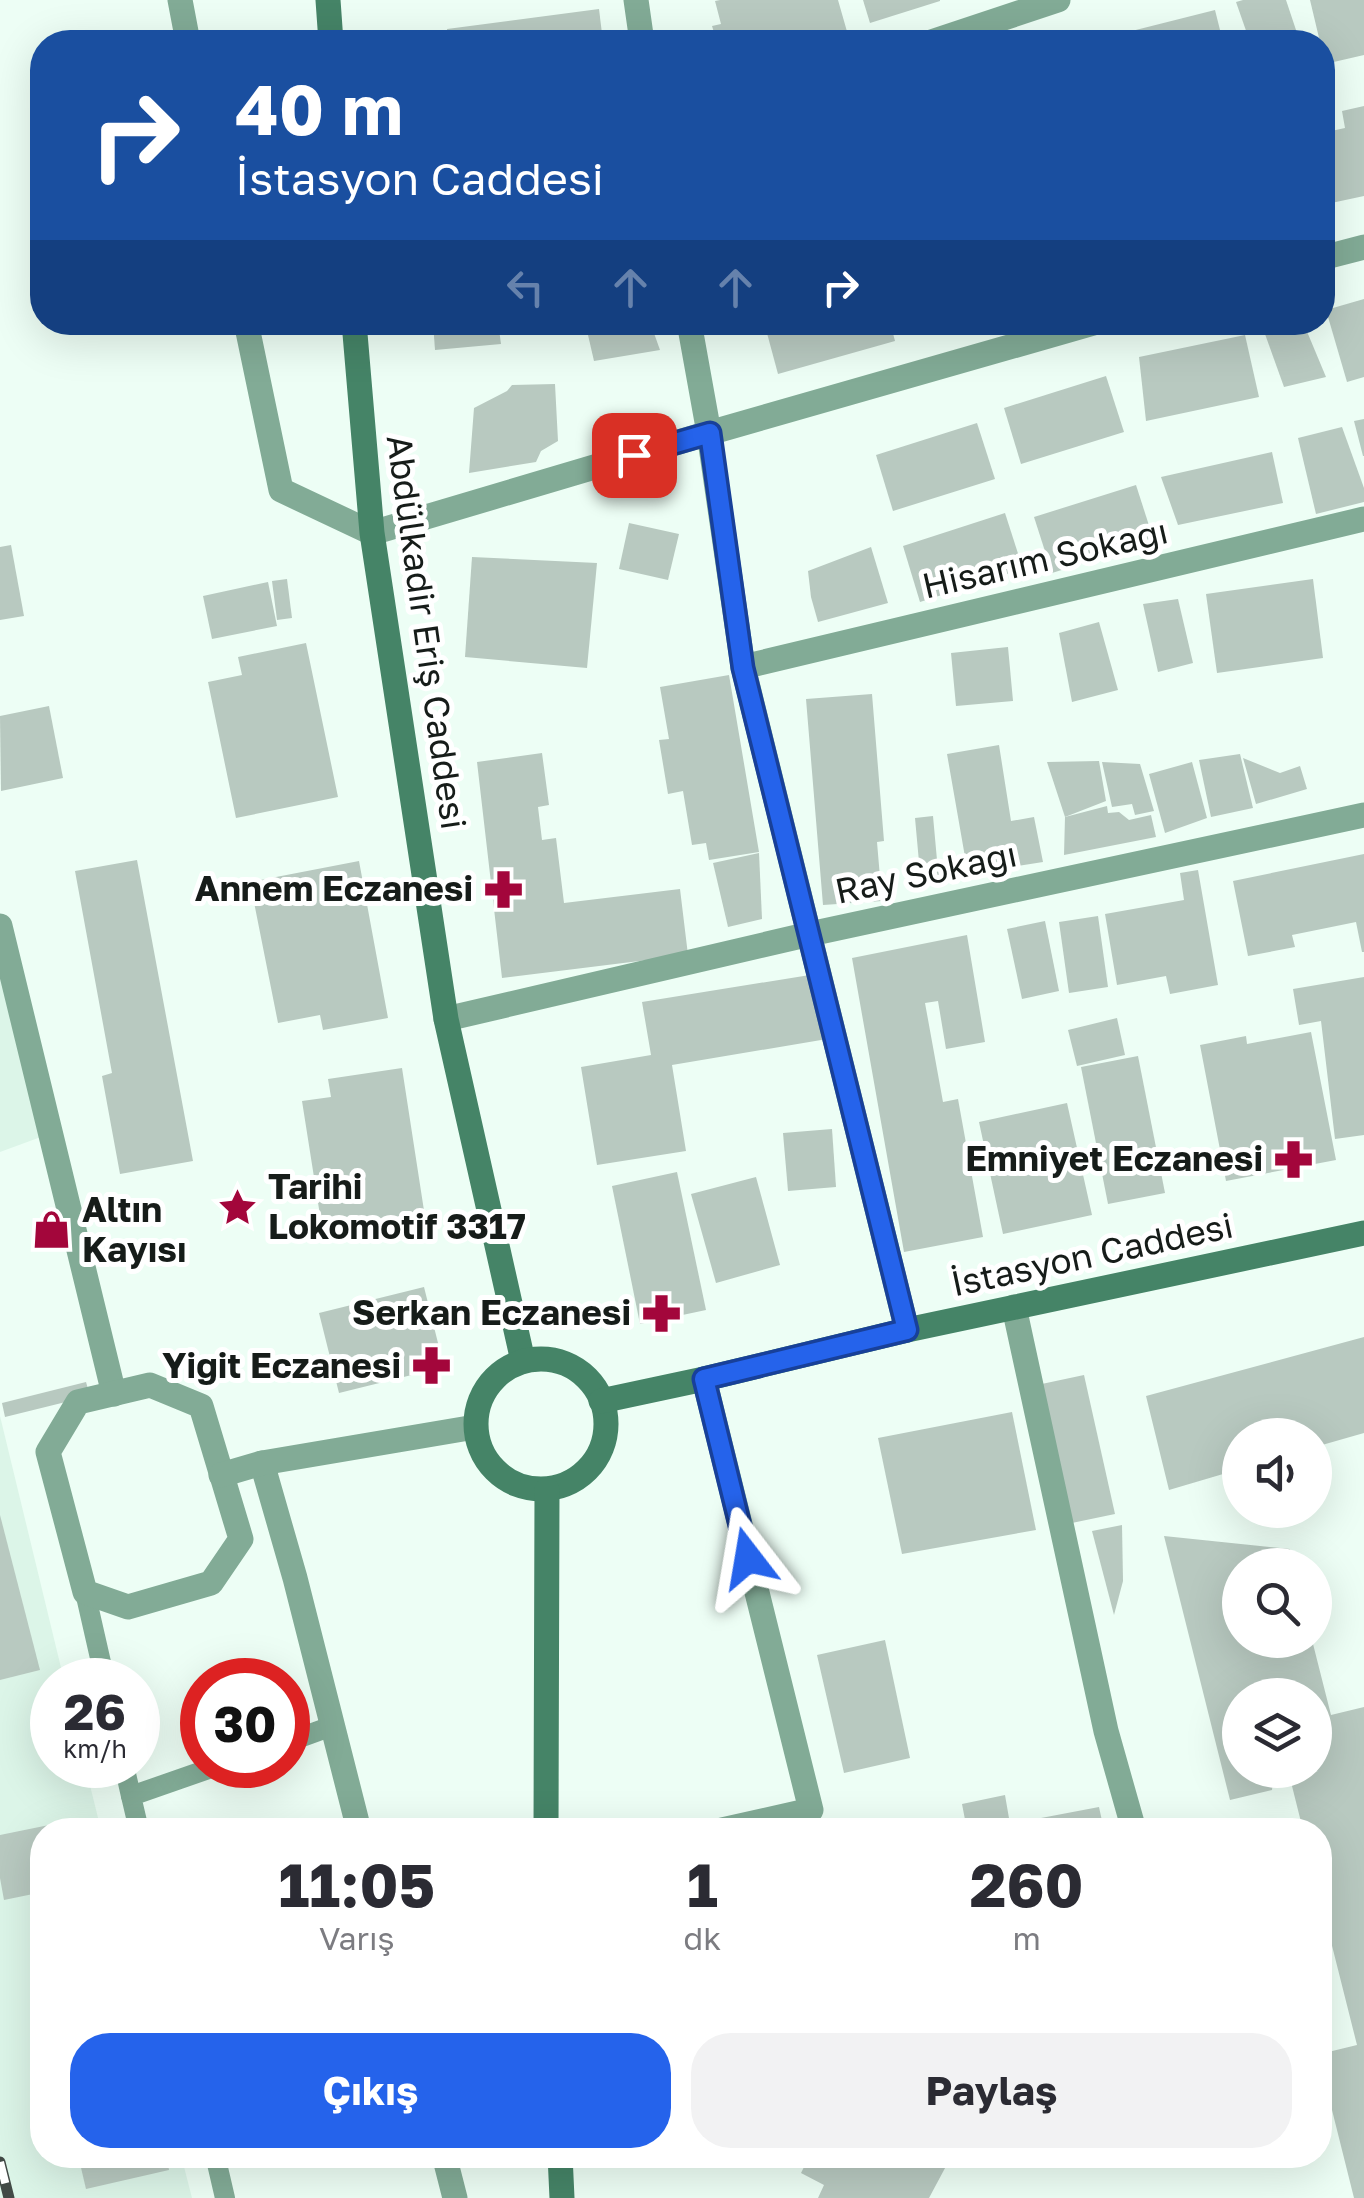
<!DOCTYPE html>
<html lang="tr">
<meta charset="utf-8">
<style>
body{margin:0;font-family:"Golos Text",sans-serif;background:#f2f2f3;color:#2b2b33;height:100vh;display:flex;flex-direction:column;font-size:38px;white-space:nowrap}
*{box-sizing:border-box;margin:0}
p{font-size:32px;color:#7c7c81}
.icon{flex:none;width:55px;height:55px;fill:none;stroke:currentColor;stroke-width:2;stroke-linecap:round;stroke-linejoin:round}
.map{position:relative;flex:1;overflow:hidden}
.sheet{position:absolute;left:30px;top:1818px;width:1302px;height:350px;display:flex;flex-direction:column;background:#fff;border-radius:40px;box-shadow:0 10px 40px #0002}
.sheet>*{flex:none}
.guide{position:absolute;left:30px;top:30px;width:1305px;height:305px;border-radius:40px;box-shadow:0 10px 40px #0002;background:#1a4fa0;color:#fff;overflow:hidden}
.fabs{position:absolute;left:1222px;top:1418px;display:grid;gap:20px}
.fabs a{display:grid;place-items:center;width:110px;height:110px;border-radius:50%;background:#fff;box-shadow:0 10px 40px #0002;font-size:50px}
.speed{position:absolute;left:30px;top:1658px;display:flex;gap:20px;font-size:50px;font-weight:700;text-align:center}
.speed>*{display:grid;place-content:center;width:130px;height:130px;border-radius:50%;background:#fff;box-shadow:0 10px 40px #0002;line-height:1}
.speed small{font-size:25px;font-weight:400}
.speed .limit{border:15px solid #d22;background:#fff;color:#111}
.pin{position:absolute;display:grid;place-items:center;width:85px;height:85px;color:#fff;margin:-42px;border-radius:20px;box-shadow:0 5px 15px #0006}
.me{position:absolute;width:110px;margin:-55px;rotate:346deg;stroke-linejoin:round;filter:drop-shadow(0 0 8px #0008)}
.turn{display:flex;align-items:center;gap:35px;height:210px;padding:0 40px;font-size:45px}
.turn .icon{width:130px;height:130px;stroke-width:2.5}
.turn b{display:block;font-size:70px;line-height:85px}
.lanes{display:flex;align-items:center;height:95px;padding:0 40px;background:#0003;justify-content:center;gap:50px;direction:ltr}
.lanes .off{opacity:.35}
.eta{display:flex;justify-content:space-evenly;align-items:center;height:170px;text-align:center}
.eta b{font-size:60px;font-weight:700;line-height:70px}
.primary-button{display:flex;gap:20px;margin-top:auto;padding:20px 40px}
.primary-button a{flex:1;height:115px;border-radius:40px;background:#2563eb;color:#fff;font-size:40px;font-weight:700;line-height:115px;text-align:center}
.primary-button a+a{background:#f2f2f3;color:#2b2b33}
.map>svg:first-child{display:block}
.built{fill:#dcf5e8}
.building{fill:#b8c9c0}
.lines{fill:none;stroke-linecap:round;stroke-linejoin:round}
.lane{stroke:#82ab96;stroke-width:20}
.street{stroke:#82ab96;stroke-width:25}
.secondary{stroke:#458467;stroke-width:25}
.rail-casing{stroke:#424a46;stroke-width:11}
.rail{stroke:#fff;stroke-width:8;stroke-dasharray:22;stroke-linecap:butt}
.route-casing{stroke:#184099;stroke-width:25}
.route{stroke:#2563eb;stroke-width:18}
.labels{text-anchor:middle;stroke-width:10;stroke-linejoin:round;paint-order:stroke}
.street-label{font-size:35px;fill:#161c19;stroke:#fff}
.poi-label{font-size:35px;font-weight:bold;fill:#161c19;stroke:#fff;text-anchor:end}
</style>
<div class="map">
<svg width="1364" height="2198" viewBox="0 0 1364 2198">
<rect width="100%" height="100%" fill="#edfef5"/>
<g class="built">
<polygon points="0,923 49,1134 0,1152"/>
<polygon points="0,1416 64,1680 52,1680 52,1765 85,1765 101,1830 42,1830 42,2155 181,2155 192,2198 0,2198"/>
</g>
<g class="building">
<polygon points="720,0 838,0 848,35 823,42 717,42 712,26 721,24 715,1"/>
<polygon points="863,0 940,0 940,1 870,23"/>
<polygon points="1243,0 1286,0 1300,42 1250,42 1236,2"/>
<polygon points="1310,0 1364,0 1364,55 1325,64 1322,42 1320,42"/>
<polygon points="599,9 603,42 449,42 447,29"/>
<polygon points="1215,10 1223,42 1101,42 1100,39"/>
<polygon points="1364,106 1364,196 1322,205 1322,133 1345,128 1342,111"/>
<polygon points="1364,299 1364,377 1347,382 1326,310"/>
<polygon points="433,322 498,322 501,344 435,350"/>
<polygon points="585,322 650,322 660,350 594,361"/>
<polygon points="764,322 890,322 895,341 778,374"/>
<polygon points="916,322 949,322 949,323 919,333"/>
<polygon points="1303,322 1326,377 1284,387 1261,323"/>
<polygon points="1245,335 1259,397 1146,421 1139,357"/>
<polygon points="1106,376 1124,432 1021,464 1004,408"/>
<polygon points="555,384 558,441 541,451 536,462 469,473 474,408 507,391 512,385"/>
<polygon points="1364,419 1364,456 1363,456 1354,421"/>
<polygon points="977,423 995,479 893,511 876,455"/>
<polygon points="1342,427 1364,488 1364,502 1316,514 1298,438"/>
<polygon points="1272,452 1283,503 1178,525 1161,477"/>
<polygon points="1136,485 1154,541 1052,573 1034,517"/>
<polygon points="1005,513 1023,569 920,602 903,546"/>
<polygon points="629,523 679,534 668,580 619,569"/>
<polygon points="11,545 24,616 0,620 0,547"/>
<polygon points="871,547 888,603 818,622 811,597 808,571"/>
<polygon points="472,557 597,563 587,668 465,657"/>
<polygon points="287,579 292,618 277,620 272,581"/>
<polygon points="1313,579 1323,658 1217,673 1206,594"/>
<polygon points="268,582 277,626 212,639 203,596"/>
<polygon points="1178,599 1193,663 1158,672 1143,604"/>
<polygon points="1099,622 1118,690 1072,702 1059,633"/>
<polygon points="306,643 338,797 236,818 208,682 242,675 238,657"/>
<polygon points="1008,647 1013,701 956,706 951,653"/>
<polygon points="729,675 759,852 709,860 706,843 692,845 683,791 668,794 659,740 669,739 660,687"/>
<polygon points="872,694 884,841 877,842 882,901 823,905 806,699"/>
<polygon points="49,706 63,778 1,791 0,716"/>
<polygon points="999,745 1011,821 1034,817 1043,862 968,874 947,754"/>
<polygon points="542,753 549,805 538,807 542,840 556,838 564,903 680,889 688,955 502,978 477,762"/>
<polygon points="1240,754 1253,808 1211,817 1199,760"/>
<polygon points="1243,758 1280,773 1300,766 1307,789 1256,804"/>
<polygon points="1099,761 1106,801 1065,817 1047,762"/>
<polygon points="1102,762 1140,764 1154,811 1135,815 1132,804 1112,807"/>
<polygon points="1192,762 1207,818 1165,833 1149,774"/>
<polygon points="1107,806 1108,813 1119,812 1129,820 1151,815 1156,837 1064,855 1065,817"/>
<polygon points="933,816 937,860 945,882 921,884 915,818"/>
<polygon points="759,853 762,919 728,927 713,863"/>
<polygon points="1364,854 1364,952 1362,952 1356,922 1292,935 1295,947 1248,956 1233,881"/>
<polygon points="137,860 193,1161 120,1174 102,1076 112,1073 75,871"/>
<polygon points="359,861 388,1018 323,1030 320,1015 278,1023 250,882"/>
<polygon points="1198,870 1218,985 1170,994 1166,976 1117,985 1105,914 1184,900 1180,873"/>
<polygon points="1098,916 1108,987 1069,993 1059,922"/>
<polygon points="1045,921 1059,991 1022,999 1007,929"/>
<polygon points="967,935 985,1042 946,1049 938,1001 925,1003 943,1102 958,1099 983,1237 904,1252 852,958"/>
<polygon points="816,974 827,1039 672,1065 686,1151 597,1165 581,1067 651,1055 642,1002"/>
<polygon points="1364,977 1364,1135 1335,1139 1321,1021 1299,1025 1293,989"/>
<polygon points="1117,1018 1125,1055 1077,1066 1068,1030"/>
<polygon points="1311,1032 1336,1160 1226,1181 1200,1045 1246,1036 1247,1044"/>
<polygon points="1138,1056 1165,1193 1108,1204 1081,1067"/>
<polygon points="402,1068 427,1230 363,1240 361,1222 322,1228 302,1101 331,1097 328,1079"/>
<polygon points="1067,1103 1092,1215 1003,1234 979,1122"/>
<polygon points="832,1129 836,1187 788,1191 783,1133"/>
<polygon points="677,1172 706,1310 640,1324 612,1186"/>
<polygon points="756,1177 780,1265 716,1283 691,1194"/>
<polygon points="424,1287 444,1367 339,1393 319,1313"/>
<polygon points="1364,1337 1364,1433 1315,1447 1315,1435 1240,1435 1240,1469 1169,1490 1146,1396"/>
<polygon points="1084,1375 1115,1514 1067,1524 1037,1385"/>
<polygon points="86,1382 90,1396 5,1417 2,1403"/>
<polygon points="1012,1412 1036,1530 902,1554 878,1438"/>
<polygon points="0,1515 40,1670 0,1680"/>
<polygon points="1122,1525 1123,1581 1114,1615 1092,1531"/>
<polygon points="1164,1536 1290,1549 1294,1565 1240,1565 1240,1640 1312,1640 1331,1715 1364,1707 1364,2198 1354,2198 1320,2062 1320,2054 1357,2045 1320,1898 1320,1830 1303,1830 1290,1778 1318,1771 1315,1771 1315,1695 1240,1695 1240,1770 1274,1770 1272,1790 1230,1800"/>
<polygon points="885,1640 910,1758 844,1773 817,1655"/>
<polygon points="1005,1795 1010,1824 1099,1807 1104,1830 967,1830 962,1804"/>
<polygon points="54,1824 55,1830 42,1830 42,1868 33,1870 38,1893 4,1900 0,1878 0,1835"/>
<polygon points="78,2155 166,2155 169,2170 86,2189"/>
<polygon points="810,2155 952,2155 929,2198 818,2198 824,2185 801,2173"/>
</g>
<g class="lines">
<g class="lane">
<polyline points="85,1592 105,1680"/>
<polyline points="288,1742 332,1726"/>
<polyline points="124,1765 131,1796"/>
<polyline points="139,1830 131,1796 220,1765"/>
<polyline points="215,2155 225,2198"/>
</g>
<g class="street">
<polyline points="180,0 188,42"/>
<polyline points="636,0 642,42"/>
<polyline points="931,42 1058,0"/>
<polyline points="1322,258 1364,247"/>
<polyline points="246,322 281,490 372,533 709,433 1097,322"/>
<polyline points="689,322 709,433 743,667 907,1330"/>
<polyline points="743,667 1364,519"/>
<polyline points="0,926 114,1394"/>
<polyline points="446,1019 810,934 1364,815"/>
<polyline points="1014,1307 1106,1731 1134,1830"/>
<polyline points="704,1379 811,1810 722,1830"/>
<polygon points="150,1385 201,1406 241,1539 211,1583 128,1607 85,1592 48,1452 78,1402"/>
<polyline points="262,1463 295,1578 359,1830"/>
<polyline points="221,1475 262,1463 475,1427"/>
<polyline points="444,2155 455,2198"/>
</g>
<g class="secondary">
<polyline points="328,0 331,42"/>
<polyline points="354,322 372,533 446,1019 523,1361"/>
<circle cx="541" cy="1424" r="65"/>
<polyline points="601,1401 704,1379 907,1330 1364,1233"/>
<polyline points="546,1830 547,1490"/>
<polyline points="560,2155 562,2198"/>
</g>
<defs>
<polyline id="rail" points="0,2162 9,2198"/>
</defs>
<use href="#rail" class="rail-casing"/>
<use href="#rail" class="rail"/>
</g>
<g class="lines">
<defs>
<polyline id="route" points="634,455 710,433 743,668 907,1330 704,1379 748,1558"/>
</defs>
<use href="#route" class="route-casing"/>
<use href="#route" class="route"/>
</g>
<defs>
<symbol id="pharmacy-bare" viewBox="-9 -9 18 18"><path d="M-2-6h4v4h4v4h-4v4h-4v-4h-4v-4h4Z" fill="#a3063b" stroke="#fff" stroke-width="2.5" paint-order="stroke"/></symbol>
<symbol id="sight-bare" viewBox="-9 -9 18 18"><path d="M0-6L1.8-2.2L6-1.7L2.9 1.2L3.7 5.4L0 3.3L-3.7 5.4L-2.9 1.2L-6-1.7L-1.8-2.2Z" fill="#a3063b" stroke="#fff" stroke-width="2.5" paint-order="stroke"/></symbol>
<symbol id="shop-bare" viewBox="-9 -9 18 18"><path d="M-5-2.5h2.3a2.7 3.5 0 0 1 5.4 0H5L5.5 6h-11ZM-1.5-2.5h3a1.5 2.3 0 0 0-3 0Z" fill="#a3063b" stroke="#fff" stroke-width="2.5" paint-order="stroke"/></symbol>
</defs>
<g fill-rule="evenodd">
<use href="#pharmacy-bare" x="476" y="862" width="55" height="55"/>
<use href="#pharmacy-bare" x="1266" y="1132" width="55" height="55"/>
<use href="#sight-bare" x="210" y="1180" width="55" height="55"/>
<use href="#shop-bare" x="24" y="1202" width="55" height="55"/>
<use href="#pharmacy-bare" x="634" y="1286" width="55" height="55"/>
<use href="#pharmacy-bare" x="404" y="1338" width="55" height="55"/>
</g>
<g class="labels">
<g class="street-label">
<text transform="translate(1045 559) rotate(-13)" y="12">Hisarım Sokağı</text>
<text transform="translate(426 632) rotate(82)" y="12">Abdülkadir Eriş Caddesi</text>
<text transform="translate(926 873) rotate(-12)" y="12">Ray Sokağı</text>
<text transform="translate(1092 1255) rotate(-12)" y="12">İstasyon Caddesi</text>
</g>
<g class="poi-label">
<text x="473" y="901">Annem Eczanesi</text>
<text x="1263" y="1171">Emniyet Eczanesi</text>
<text x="268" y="1199" text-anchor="start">Tarihi<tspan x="268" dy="40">Lokomotif 3317</tspan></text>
<text x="82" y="1222" text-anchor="start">Altın<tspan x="82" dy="40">Kayısı</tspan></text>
<text x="631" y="1325">Serkan Eczanesi</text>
<text x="401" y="1378">Yiğit Eczanesi</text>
</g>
</g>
</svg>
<div class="fabs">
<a><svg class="icon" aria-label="sound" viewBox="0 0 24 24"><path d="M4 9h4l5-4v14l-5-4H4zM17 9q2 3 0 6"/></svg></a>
<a><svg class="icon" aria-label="search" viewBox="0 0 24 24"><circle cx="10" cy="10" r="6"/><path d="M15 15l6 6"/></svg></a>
<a><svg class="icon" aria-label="layers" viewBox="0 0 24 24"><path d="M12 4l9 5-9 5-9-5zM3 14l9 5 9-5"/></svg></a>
</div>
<div class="speed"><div>26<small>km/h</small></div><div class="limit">30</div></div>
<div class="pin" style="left:634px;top:455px;background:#d93025"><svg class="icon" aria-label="arrive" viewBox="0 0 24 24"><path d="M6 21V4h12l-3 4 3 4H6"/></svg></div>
<svg class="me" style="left:748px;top:1558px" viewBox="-20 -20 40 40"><path d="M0-17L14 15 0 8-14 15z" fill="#2563eb" stroke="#fff" stroke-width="4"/></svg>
<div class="guide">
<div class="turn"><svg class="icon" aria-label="right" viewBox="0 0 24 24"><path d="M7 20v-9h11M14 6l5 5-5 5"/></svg><div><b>40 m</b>İstasyon Caddesi</div></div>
<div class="lanes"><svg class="icon off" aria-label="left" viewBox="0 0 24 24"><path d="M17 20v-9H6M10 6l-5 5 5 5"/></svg><svg class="icon off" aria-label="ahead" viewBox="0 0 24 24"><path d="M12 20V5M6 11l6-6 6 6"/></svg><svg class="icon off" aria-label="ahead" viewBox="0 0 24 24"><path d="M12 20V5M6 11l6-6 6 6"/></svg><svg class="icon" aria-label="right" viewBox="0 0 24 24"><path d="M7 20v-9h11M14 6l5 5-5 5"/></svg></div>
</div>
<section class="sheet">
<div class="eta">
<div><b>11:05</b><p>Varış</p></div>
<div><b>1</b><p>dk</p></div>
<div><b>260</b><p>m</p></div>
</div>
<div class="primary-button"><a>Çıkış</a><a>Paylaş</a></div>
</section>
</div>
